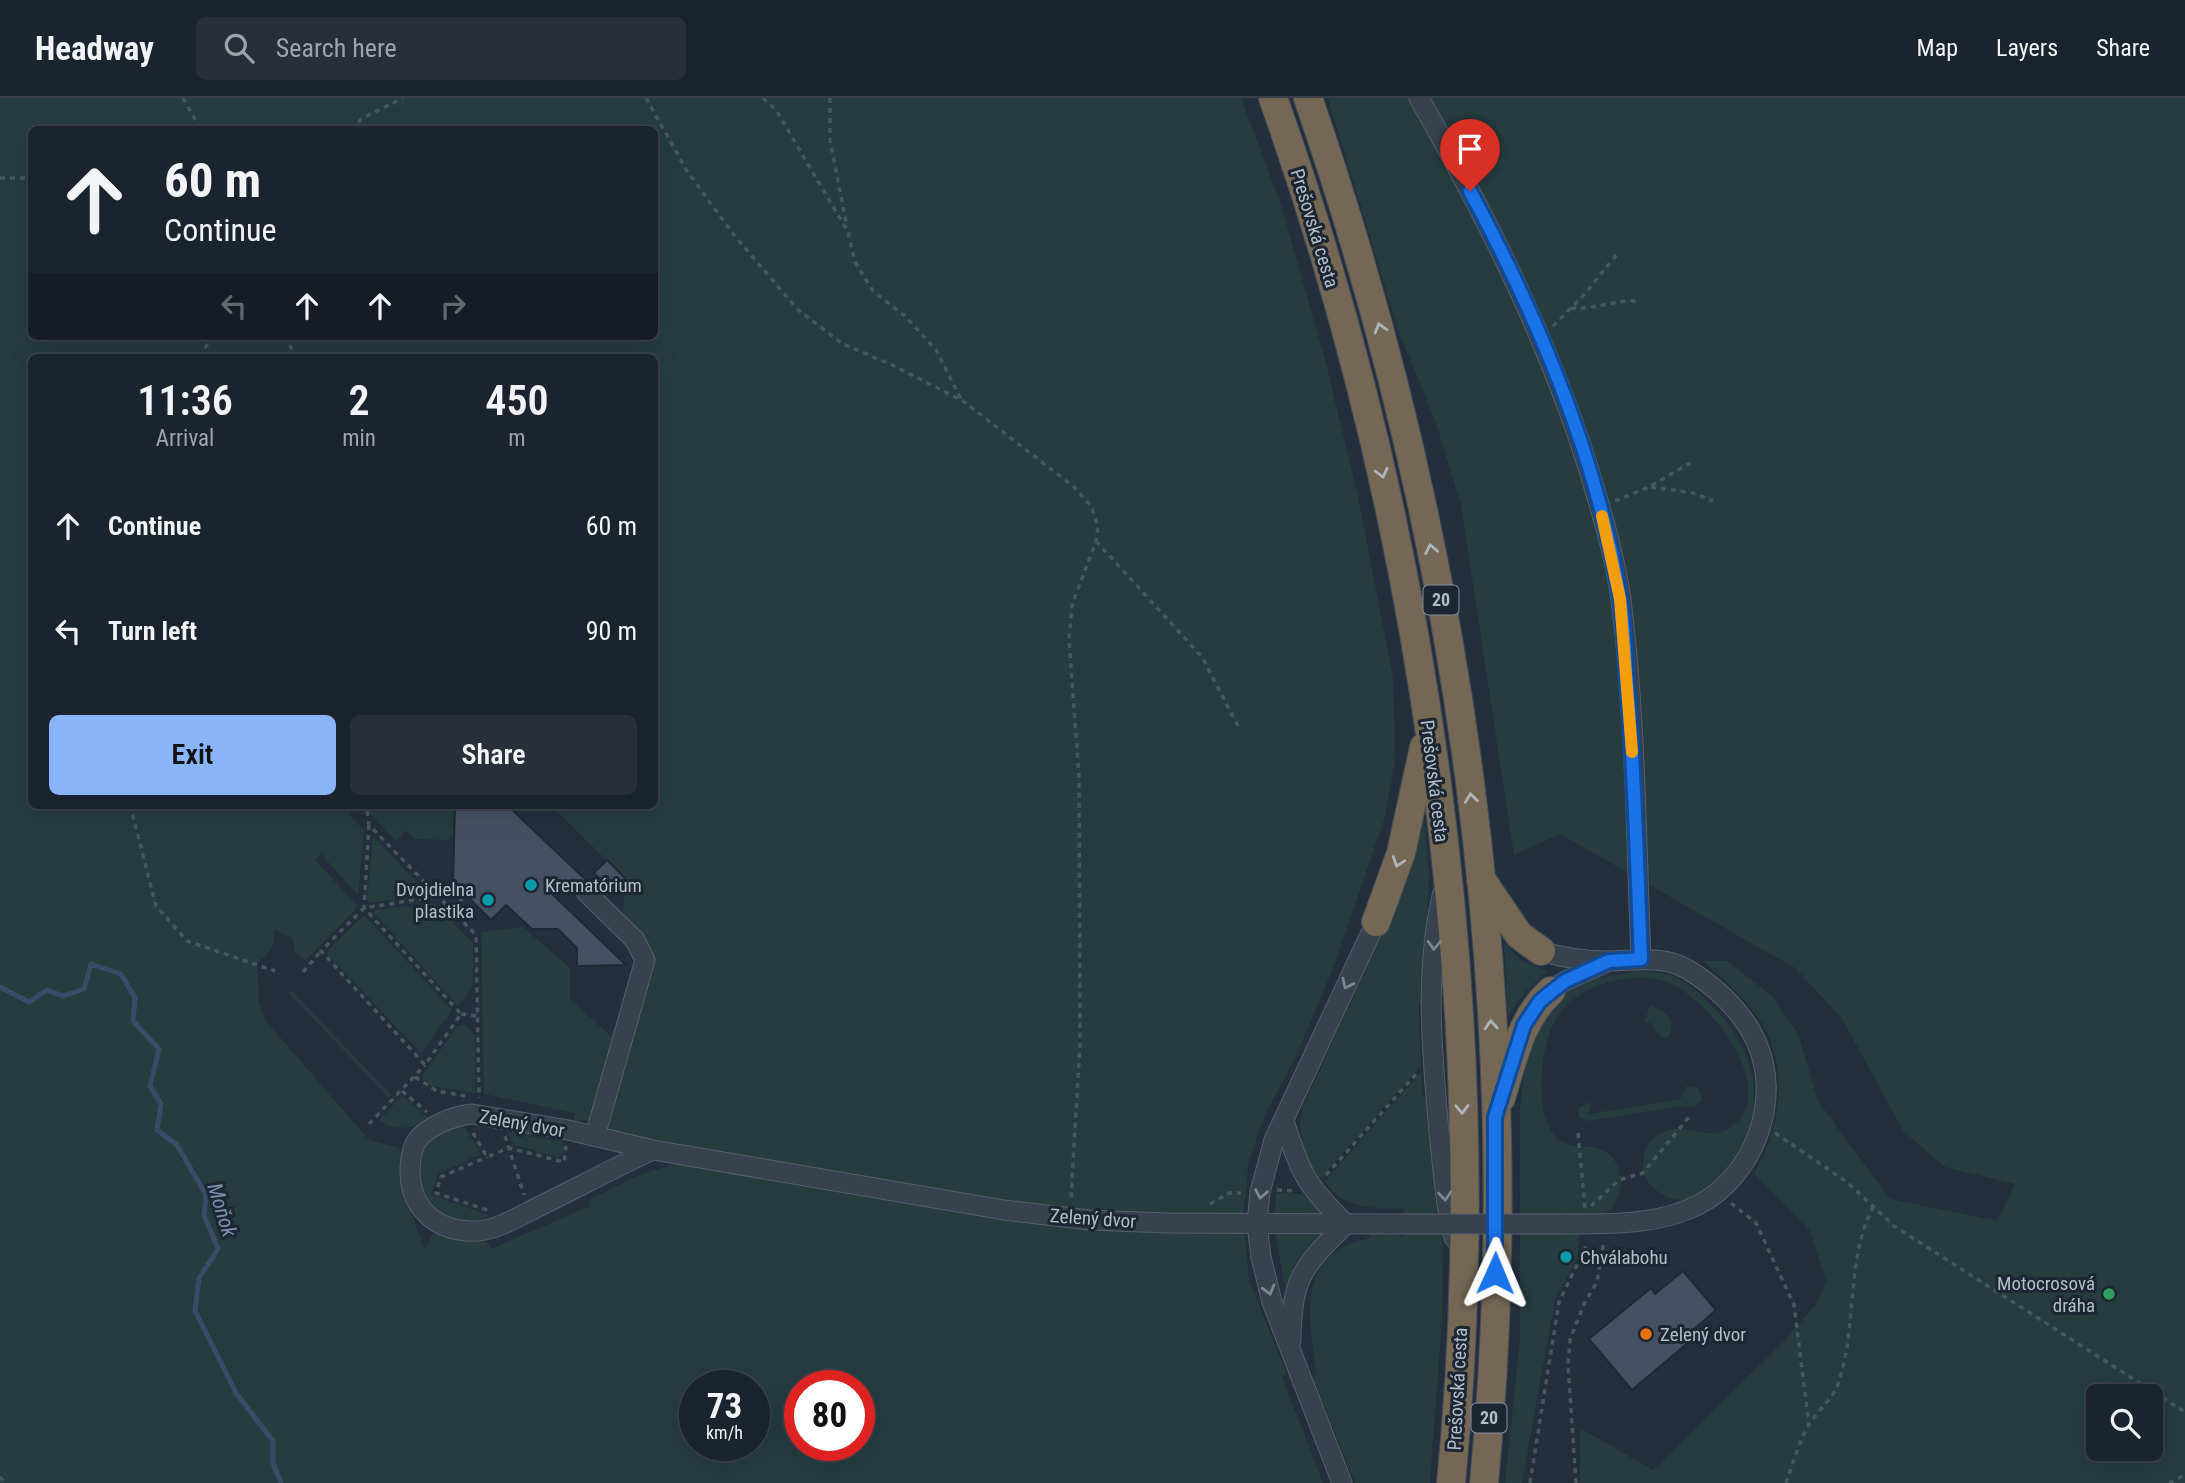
<!DOCTYPE html>
<meta charset="utf-8">
<style>
body{margin:0;font-family:"Roboto Condensed",sans-serif;background:#282f3a;color:#f1f3f6;height:100vh;display:flex;flex-direction:column;font-size:26px;white-space:nowrap}
*{box-sizing:border-box;margin:0}
p{font-size:23px;color:#a0a4aa}
.icon{flex:none;width:38px;height:38px;fill:none;stroke:currentColor;stroke-width:2;stroke-linecap:round;stroke-linejoin:round}
.map{position:relative;flex:1;overflow:hidden}
.details{position:absolute;left:28px;top:256px;width:630px;height:455px;display:flex;flex-direction:column;background:#1b232e;border-radius:10px;box-shadow:0 7px 28px #0002,0 0 0 2px #39404a}
.details>*{flex:none}
.hud{position:absolute;left:28px;top:28px;width:630px;height:214px;border-radius:10px;box-shadow:0 7px 28px #0002,0 0 0 2px #39404a;background:#1b232e;color:#f1f3f6;overflow:hidden}
.fabs{position:absolute;left:2086px;top:1286px;display:grid;gap:14px}
.fabs a{display:grid;place-items:center;width:77px;height:77px;border-radius:10px;background:#1b232e;box-shadow:0 7px 28px #0002,0 0 0 2px #39404a;font-size:35px}
.speed{position:absolute;left:679px;top:1272px;display:flex;gap:14px;font-size:35px;font-weight:700;text-align:center}
.speed>*{display:grid;place-content:center;width:91px;height:91px;border-radius:50%;background:#1b232e;box-shadow:0 7px 28px #0002,0 0 0 2px #39404a;line-height:1}
.speed small{font-size:18px;font-weight:400}
.speed .limit{border:10px solid #d22;background:#fff;color:#111}
.pin{position:absolute;display:grid;place-items:center;width:60px;height:60px;color:#fff;margin:-72px -30px;border-radius:50% 50% 50% 0;rotate:-45deg;box-shadow:0 0 7px #0007}
.pin .icon{rotate:45deg}
.me{position:absolute;width:77px;margin:-38px;rotate:1deg;stroke-linejoin:round;filter:drop-shadow(0 0 5px #0008)}
.turn{display:flex;align-items:center;gap:24px;height:147px;padding:0 21px;font-size:32px}
.turn .icon{width:91px;height:91px;stroke-width:2.5}
.turn b{display:block;font-size:49px;line-height:60px}
.lanes{display:flex;align-items:center;height:66px;padding:0 21px;background:#0003;justify-content:center;gap:35px;direction:ltr}
.lanes .off{opacity:.35}
.eta{display:flex;justify-content:space-evenly;align-items:center;height:119px;text-align:center}
.eta b{font-size:42px;font-weight:600;line-height:49px}
.action{display:flex;gap:14px;margin-top:auto;padding:14px 21px}
.action a{flex:1;height:80px;border-radius:10px;background:#8ab4f8;color:#111;font-size:28px;font-weight:600;line-height:80px;text-align:center}
.action a+a{background:#282f3a;color:#f1f3f6}
ul{padding:0;list-style:none}
li{display:flex;align-items:center;gap:21px;height:105px;padding:0 21px}
li div{flex:1}
li b{display:block;font-size:26px}
li em{font-style:normal}
header{display:flex;align-items:center;gap:42px;box-sizing:border-box;height:98px;padding:0 35px;background:#1b232e;border-bottom:2px solid #39404a}
header strong{font-size:33px}
nav{display:flex;gap:38px;margin-inline-start:auto;font-size:24px}
.search{width:490px;height:63px;background:#282f3a;display:flex;align-items:center;gap:18px;box-sizing:border-box;padding:0 24px;border-radius:10px;color:#a0a4aa;font-size:26px}
.map>svg:first-child{display:block}
.green{fill:#263c3f;fill-rule:evenodd}
.lines{fill:none;stroke-linecap:round;stroke-linejoin:round}
.stream{stroke:#394c67;stroke-width:5}
.building{fill:#455162;stroke:#1f2835;stroke-width:2}
.minor-casing{stroke:#565f6c;stroke-width:21}
.highway-casing{stroke:#434c59;stroke-width:30}
.path{stroke:#44595c;stroke-width:3.5;stroke-dasharray:5 5;stroke-linecap:butt}
.minor{stroke:#38414e;stroke-width:19}
.highway{stroke:#746855;stroke-width:28}
.minor-bridge-casing{stroke:#565f6c;stroke-width:21;stroke-linecap:butt}
.minor-bridge{stroke:#38414e;stroke-width:19}
.oneway{stroke:#aeb4bd}
.oneway2{stroke:#7c8592}
.route-casing{stroke:#114b97;stroke-width:18}
.route{stroke:#1a73e8;stroke-width:12}
.slow{stroke:#f59e0b;stroke-width:12}
.culture-dot{fill:#0f9aa8;stroke:#1d2633;stroke-width:2.5}
.leisure-dot{fill:#2e9e5b;stroke:#1d2633;stroke-width:2.5}
.food-dot{fill:#e8710a;stroke:#1d2633;stroke-width:2.5}
.labels{text-anchor:middle;stroke-width:6;stroke-linejoin:round;paint-order:stroke}
.shield{fill:#1d2633;stroke:#878f9c;stroke-width:2}
.shield-label{font-size:18px;font-weight:bold;fill:#b4bcc9}
.street-label{font-size:19px;fill:#b4bcc9;stroke:#1d2633}
.poi-label{font-size:19px;fill:#b4bcc9;stroke:#1d2633;text-anchor:start}
.water-label{font-size:21px;font-style:italic;fill:#7c92b1;stroke:#1d2633}
</style>
<header>
<strong>Headway</strong>
<div class="search"><svg class="icon" aria-label="search" viewBox="0 0 24 24"><circle cx="10" cy="10" r="6"/><path d="M15 15l6 6"/></svg>Search here</div>
<nav><a>Map</a><a>Layers</a><a>Share</a></nav>
</header>
<div class="map">
<svg width="2185" height="1385" viewBox="0 0 2185 1385">
<rect width="100%" height="100%" fill="#242f3e"/>
<g class="green">
<path d="M0,0H1241L1281,107L1326,265L1358,399L1393,579L1395,661L1385,719L1334,868L1296,958L1265,1017L1249,1062L1243,1118L1249,1183L1287,1276L1282,1279L1323,1385H0ZM32,32H654V238H32ZM32,259H654V707H550L625,780L623,821L651,867L606,1023L609,1031L682,1064L639,1077L589,1102L590,1108L491,1151L487,1144H475L436,1134L431,1138L425,1152L405,1098L404,1060L399,1050L369,1042L265,922L259,905L257,865C268,856 278,848 273,833L276,831L283,837L292,839L295,854L306,862L354,813L357,807L315,762L321,756L358,797L364,732L352,720L347,707H32ZM695,1288H754V1348H695ZM800,1288H859V1348H800Z"/>
<path d="M1328,0H2185V1385H1580V1330L1653,1372L1785,1242L1818,1204L1826,1183L1810,1133L1754,1076C1782,1029 1791,963 1756,917C1741,896 1722,880 1703,863H1727L1770,896L1798,935L1818,1003L1890,1101L1997,1123L2015,1086L1945,1069L1904,1034L1841,919L1795,870L1560,736L1514,757L1461,407L1436,325L1397,228ZM2098,1298H2151V1351H2098Z"/>
<polygon points="361,707 459,707 455,733 449,742 415,741 406,733 396,743"/>
<path d="M1424,722L1429,777L1424,904L1418,905L1421,968L1321,1079L1316,1080C1304,1055 1297,1036 1303,1009L1385,830L1419,724Z"/>
<polygon points="373,738 426,794 424,797 371,805 367,802"/>
<polygon points="435,806 473,845 473,889 458,908 374,815 375,812"/>
<polygon points="364,817 452,912 421,955 328,857 328,852"/>
<polygon points="523,829 570,870 570,901 615,942 590,1022 574,1023 575,1015 484,996 481,834"/>
<polygon points="1504,846 1524,864 1548,873 1525,894 1508,917"/>
<path d="M1639,873C1649,874 1661,874 1671,877C1693,885 1722,916 1734,935C1749,957 1757,985 1754,1012C1749,1050 1699,1130 1655,1091C1648,1085 1643,1078 1643,1068C1643,1057 1646,1046 1655,1039C1680,1018 1712,1049 1735,1026C1777,986 1710,905 1672,886C1653,878 1627,879 1608,884C1588,890 1572,900 1559,916C1540,941 1529,1030 1565,1045C1580,1052 1598,1044 1611,1058C1625,1073 1624,1103 1605,1115C1598,1119 1588,1119 1579,1120L1578,1160L1555,1201L1522,1385H1505L1520,1239V1012L1526,954L1532,932L1560,898L1597,880Z"/>
<polygon points="291,892 391,997 389,1000 289,895"/>
<path d="M1650,908C1666,913 1678,922 1668,939H1661L1651,925H1644Z"/>
<polygon points="465,926 475,937 475,995 437,989 429,987 422,979 457,928"/>
<path d="M1421,974L1422,999H1430L1443,1152L1442,1219L1430,1385H1355L1312,1278L1317,1277C1308,1221 1295,1154 1370,1140L1371,1136L1404,1138V1111C1372,1110 1345,1112 1325,1083Z"/>
<polygon points="1687,988 1698,989 1702,1002 1693,1009 1683,1008 1588,1023 1579,1019 1579,1010 1591,1004 1589,1016 1680,1001"/>
<path d="M402,998L432,1023C416,1029 394,1035 379,1022Z"/>
<path d="M464,1029L479,1052V1057L438,1076L431,1097L491,1118C415,1148 388,1028 464,1029Z"/>
<polygon points="507,1034 563,1044 563,1056 557,1059 514,1047"/>
<polygon points="1276,1095 1303,1096 1323,1116 1275,1115"/>
<polygon points="1323,1135 1295,1165 1286,1192 1275,1136"/>
</g>
<g class="lines">
<polyline class="stream" points="0,889 29,904 47,892 63,898 84,891 91,866 121,876 135,900 133,923 159,951 150,988 161,1006 157,1032 177,1047 206,1097 204,1117 218,1151 199,1180 195,1213 236,1295 273,1343 273,1365 281,1385"/>
</g>
<g class="building">
<polygon points="455,707 507,707 586,782 575,789 547,791 626,867 577,868 577,850 558,831 532,831 506,807 491,822 467,798 469,795 453,784"/>
<polygon points="607,762 625,780 613,793 594,775"/>
<polygon points="1683,1173 1716,1212 1693,1232 1697,1237 1632,1292 1589,1241 1651,1190 1655,1196"/>
</g>
<g class="lines">
<defs>
<g id="minor">
<path d="M1419,0C1486,118 1547,239 1588,369C1601,412 1615,458 1621,502C1636,621 1636,742 1641,861"/>
<polyline points="586,794 635,842 645,862 595,1038"/>
<path d="M1443,794C1424,872 1432,955 1439,1034C1443,1070 1445,1105 1454,1140"/>
<path d="M1541,853C1563,860 1586,863 1609,863C1636,863 1662,857 1687,871C1715,888 1742,913 1756,943C1783,1002 1754,1078 1698,1107C1658,1127 1611,1126 1568,1126"/>
<polyline points="1551,893 1565,883 1605,865"/>
<path d="M1284,1023C1300,1074 1306,1088 1346,1126"/>
<path d="M653,1052C615,1069 579,1089 542,1107C523,1116 500,1131 478,1133C437,1135 409,1111 410,1070C411,1062 411,1052 416,1044C427,1028 453,1018 472,1016L568,1032L653,1052L1004,1112L1089,1122L1168,1125L1388,1126"/>
<path d="M1291,1243C1292,1178 1302,1170 1346,1126"/>
<polyline points="1342,1385 1272,1204 1261,1159 1257,1126 1260,1094 1274,1042 1376,824"/>
</g>
<g id="highway">
<path d="M1273,0C1427,432 1496,928 1451,1385"/>
<path d="M1308,0C1460,439 1529,921 1484,1385"/>
<polyline points="1481,781 1519,837 1541,853"/>
<polyline points="1376,824 1401,755 1424,649"/>
<path d="M1501,1000C1513,962 1520,921 1551,893"/>
</g>
</defs>
<use href="#minor" class="minor-casing"/>
<use href="#highway" class="highway-casing"/>
<g class="path">
<polyline points="183,0 201,32"/>
<polyline points="646,0 687,73 734,137 797,211 843,246 892,267 963,303 1073,388 1091,408 1098,428 1096,443 1072,507 1069,541 1079,679 1080,945 1071,1101"/>
<polyline points="763,0 776,12 848,134 855,164 873,193 906,219 936,252 961,301"/>
<polyline points="830,0 830,42 847,129"/>
<polyline points="352,32 361,21 403,0"/>
<polyline points="0,80 32,80"/>
<path d="M1571,210C1594,212 1616,201 1640,203"/>
<polyline points="1553,228 1583,198 1618,155"/>
<polyline points="286,238 295,259"/>
<polyline points="200,259 212,238"/>
<polyline points="1651,389 1693,395 1713,403"/>
<polyline points="1615,403 1649,389 1690,365"/>
<polyline points="1096,443 1202,559 1240,632"/>
<polyline points="130,707 156,808 187,843 275,873"/>
<polyline points="375,707 367,713 369,727 476,837 479,1000"/>
<polyline points="369,727 364,810 461,916 425,967 321,853 364,810 439,798"/>
<polyline points="452,811 475,788"/>
<polyline points="303,874 321,853"/>
<polyline points="461,916 478,918"/>
<polyline points="415,979 437,993 465,998"/>
<polyline points="402,993 427,1014"/>
<polyline points="369,1026 425,967"/>
<polyline points="473,1035 487,1059 509,1050 564,1064 566,1048"/>
<polyline points="1578,1035 1585,1110"/>
<polyline points="1775,1035 1847,1084 1894,1128 2185,1314"/>
<polyline points="505,1038 524,1097"/>
<polyline points="1326,1077 1417,975"/>
<polyline points="1277,1092 1294,1093"/>
<polyline points="1731,1105 1756,1125 1794,1207 1809,1327"/>
<polyline points="1210,1106 1229,1095 1241,1095"/>
<polyline points="1591,1108 1619,1082 1643,1075 1690,1018"/>
<polyline points="487,1112 436,1095 441,1079 487,1059"/>
<polyline points="0,1379 5,1385"/>
<polyline points="1530,1385 1559,1204 1588,1144"/>
<polyline points="1576,1385 1568,1267 1570,1242 1584,1206 1597,1184 1604,1142"/>
<path d="M1786,1385C1793,1366 1799,1342 1810,1325C1818,1312 1833,1301 1838,1286C1858,1228 1845,1165 1873,1109"/>
<polyline points="2169,1385 2185,1377"/>
</g>
<use href="#minor" class="minor"/>
<use href="#highway" class="highway"/>
<defs>
<polyline id="minor-bridge" points="1388,1126 1568,1126"/>
</defs>
<use href="#minor-bridge" class="minor-bridge-casing"/>
<use href="#minor-bridge" class="minor-bridge"/>
</g>
<defs><path id="oneway-chevron" d="M-2-3.5L2.5 0L-2 3.5" fill="none" stroke-width="1.6" stroke-linecap="round" stroke-linejoin="round" transform="scale(1.75)"/></defs>
<g class="oneway">
<use href="#oneway-chevron" transform="translate(1380 230) rotate(-106)"/>
<use href="#oneway-chevron" transform="translate(1382 375) rotate(77)"/>
<use href="#oneway-chevron" transform="translate(1431 451) rotate(-101)"/>
<use href="#oneway-chevron" transform="translate(1471 700) rotate(-97)"/>
<use href="#oneway-chevron" transform="translate(1398 764) rotate(109)"/>
<use href="#oneway-chevron" transform="translate(1491 927) rotate(-93)"/>
<use href="#oneway-chevron" transform="translate(1462 1011) rotate(89)"/>
</g>
<g class="oneway2">
<use href="#oneway-chevron" transform="translate(1434 847) rotate(92)"/>
<use href="#oneway-chevron" transform="translate(1347 886) rotate(115)"/>
<use href="#oneway-chevron" transform="translate(1261 1096) rotate(100)"/>
<use href="#oneway-chevron" transform="translate(1445 1098) rotate(85)"/>
<use href="#oneway-chevron" transform="translate(1269 1192) rotate(75)"/>
</g>
<g class="lines">
<defs>
<path id="route" d="M1470,93C1538,219 1597,358 1620,500C1625,528 1625,557 1627,585C1635,677 1637,769 1641,861L1609,863L1565,883L1540,903L1524,927L1495,1019V1175"/>
</defs>
<use href="#route" class="route-casing"/>
<use href="#route" class="route"/>
<polyline class="slow" points="1602,418 1620,501 1632,654"/>
</g>
<g class="culture-dot">
<circle cx="531" cy="787" r="7"/>
<circle cx="488" cy="802" r="7"/>
<circle cx="1566" cy="1159" r="7"/>
</g>
<circle class="leisure-dot" cx="2109" cy="1196" r="7"/>
<circle class="food-dot" cx="1646" cy="1236" r="7"/>
<g class="labels">
<g class="shield">
<rect x="1423.5" y="487.5" width="35" height="29" rx="5"/>
<rect x="1471.5" y="1305.5" width="35" height="29" rx="5"/>
</g>
<g class="shield-label">
<text x="1441" y="508">20</text>
<text x="1489" y="1326">20</text>
</g>
<g class="street-label">
<text transform="translate(1315 130) rotate(73)" y="7">Prešovská cesta</text>
<text transform="translate(1435 683) rotate(83)" y="7">Prešovská cesta</text>
<text transform="translate(522 1025) rotate(10)" y="7">Zelený dvor</text>
<text transform="translate(1093 1120) rotate(4)" y="7">Zelený dvor</text>
<text transform="translate(1457 1291) rotate(-87)" y="7">Prešovská cesta</text>
</g>
<g class="poi-label">
<text x="545" y="794">Krematórium</text>
<text x="474" y="798" text-anchor="end">Dvojdielna<tspan x="474" dy="22">plastika</tspan></text>
<text x="1580" y="1166">Chválabohu</text>
<text x="2095" y="1192" text-anchor="end">Motocrosová<tspan x="2095" dy="22">dráha</tspan></text>
<text x="1660" y="1243">Zelený dvor</text>
</g>
<g class="water-label">
<text transform="translate(222 1112) rotate(73)" y="7">Moňok</text>
</g>
</g>
</svg>
<div class="fabs">
<a><svg class="icon" aria-label="search" viewBox="0 0 24 24"><circle cx="10" cy="10" r="6"/><path d="M15 15l6 6"/></svg></a>
</div>
<div class="speed"><div>73<small>km/h</small></div><div class="limit">80</div></div>
<div class="pin" style="left:1470px;top:93px;background:#d93025"><svg class="icon" aria-label="arrive" viewBox="0 0 24 24"><path d="M6 21V4h12l-3 4 3 4H6"/></svg></div>
<svg class="me" style="left:1495px;top:1175px" viewBox="-20 -20 40 40"><path d="M0-17L14 15 0 8-14 15z" fill="#1a73e8" stroke="#fff" stroke-width="4"/></svg>
<div class="hud">
<div class="turn"><svg class="icon" aria-label="ahead" viewBox="0 0 24 24"><path d="M12 20V5M6 11l6-6 6 6"/></svg><div><b>60 m</b>Continue</div></div>
<div class="lanes"><svg class="icon off" aria-label="left" viewBox="0 0 24 24"><path d="M17 20v-9H6M10 6l-5 5 5 5"/></svg><svg class="icon" aria-label="ahead" viewBox="0 0 24 24"><path d="M12 20V5M6 11l6-6 6 6"/></svg><svg class="icon" aria-label="ahead" viewBox="0 0 24 24"><path d="M12 20V5M6 11l6-6 6 6"/></svg><svg class="icon off" aria-label="right" viewBox="0 0 24 24"><path d="M7 20v-9h11M14 6l5 5-5 5"/></svg></div>
</div>
<section class="details">
<div class="eta">
<div><b>11:36</b><p>Arrival</p></div>
<div><b>2</b><p>min</p></div>
<div><b>450</b><p>m</p></div>
</div>
<ul>
<li><svg class="icon" aria-label="ahead" viewBox="0 0 24 24"><path d="M12 20V5M6 11l6-6 6 6"/></svg><div><b>Continue</b></div><em>60 m</em></li>
<li><svg class="icon" aria-label="left" viewBox="0 0 24 24"><path d="M17 20v-9H6M10 6l-5 5 5 5"/></svg><div><b>Turn left</b></div><em>90 m</em></li>
</ul>
<div class="action"><a>Exit</a><a>Share</a></div>
</section>
</div>
